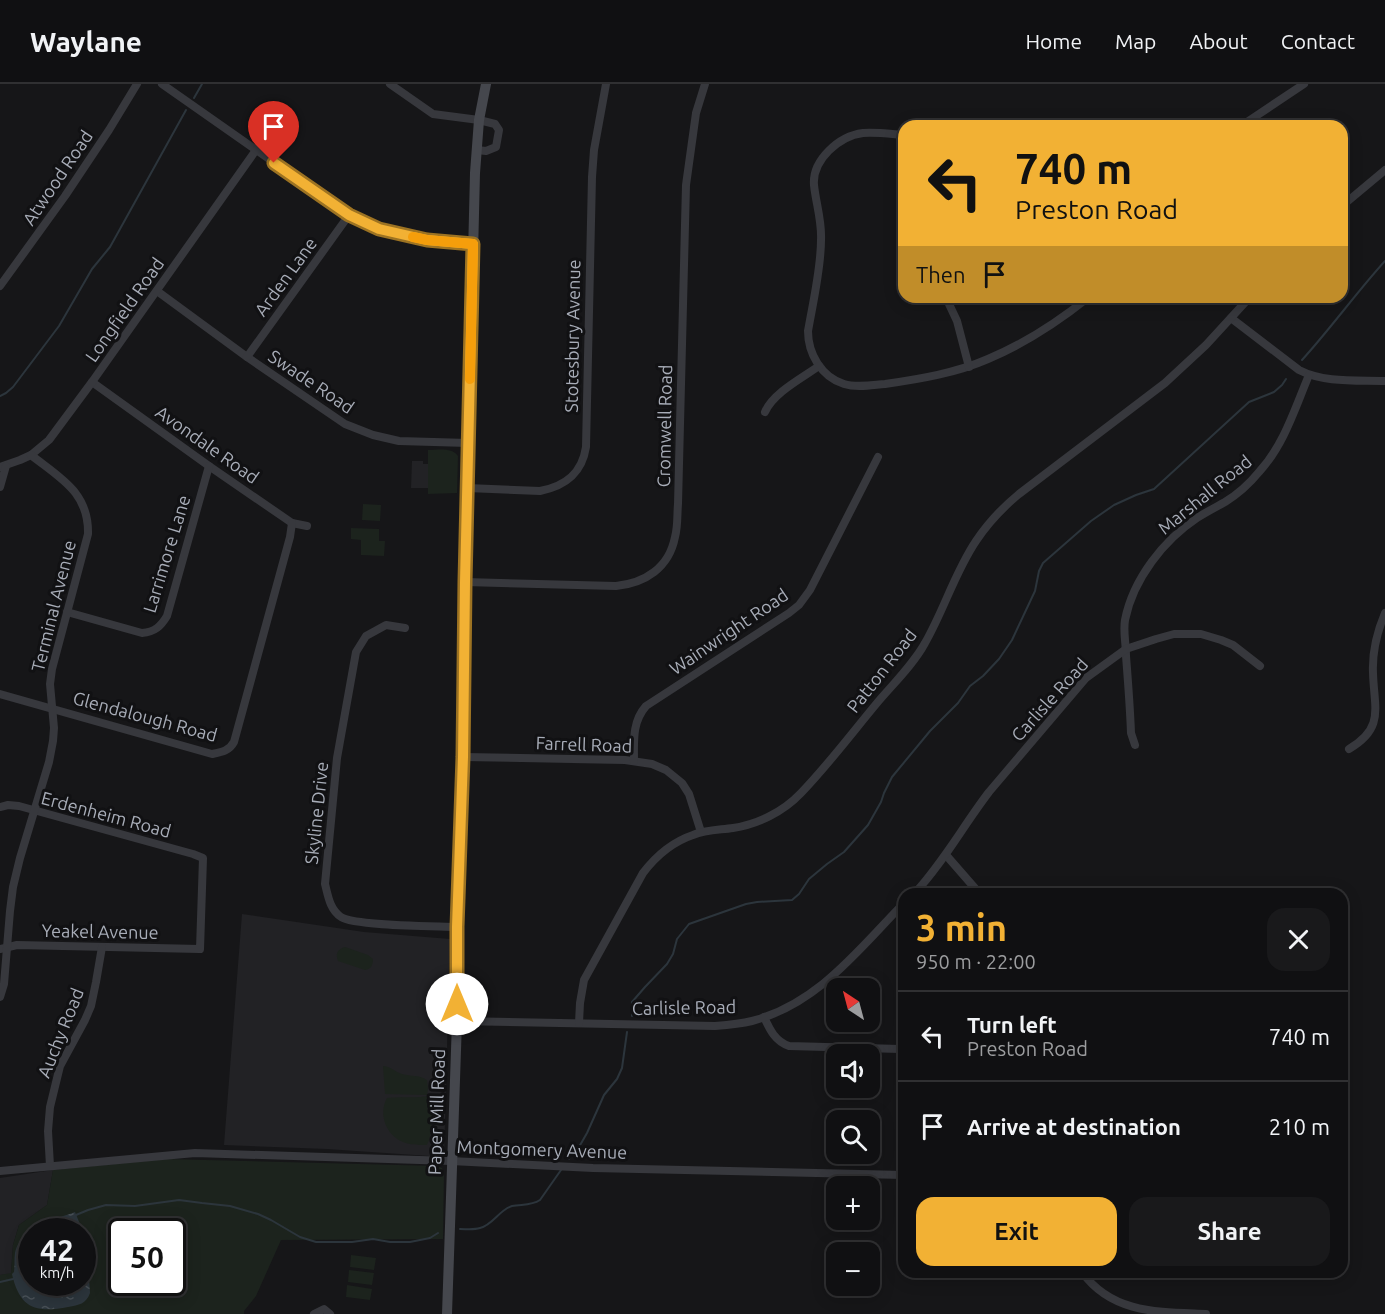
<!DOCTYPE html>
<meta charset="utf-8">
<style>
body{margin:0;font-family:Ubuntu,sans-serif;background:#19191b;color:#f1f3f6;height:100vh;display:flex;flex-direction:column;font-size:22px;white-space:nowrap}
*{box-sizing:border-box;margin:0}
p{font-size:20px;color:#9c9d9f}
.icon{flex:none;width:33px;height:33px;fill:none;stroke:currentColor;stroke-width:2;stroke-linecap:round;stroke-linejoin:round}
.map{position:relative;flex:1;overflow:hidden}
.panel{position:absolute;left:898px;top:804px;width:450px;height:390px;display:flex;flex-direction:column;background:#101012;border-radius:18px;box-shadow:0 3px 15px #0003,0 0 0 2px #303032}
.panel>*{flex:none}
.hud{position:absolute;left:898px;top:36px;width:450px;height:183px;border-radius:18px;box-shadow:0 3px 15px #0003,0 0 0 2px #303032;background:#f2b134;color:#111;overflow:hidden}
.needle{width:39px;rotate:324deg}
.controls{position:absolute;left:826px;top:894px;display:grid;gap:12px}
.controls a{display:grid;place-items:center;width:54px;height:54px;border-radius:12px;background:#101012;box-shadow:0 3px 15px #0003,0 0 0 2px #303032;font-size:30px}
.speed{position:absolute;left:18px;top:1134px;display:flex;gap:12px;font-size:30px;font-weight:700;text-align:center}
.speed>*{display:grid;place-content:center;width:78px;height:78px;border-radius:50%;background:#101012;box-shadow:0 3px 15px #0003,0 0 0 2px #303032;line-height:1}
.speed small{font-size:15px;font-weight:400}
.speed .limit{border:3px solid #111;border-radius:9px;background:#fff;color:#111}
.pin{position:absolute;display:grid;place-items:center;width:51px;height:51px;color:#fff;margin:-62px -26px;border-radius:50% 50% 50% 0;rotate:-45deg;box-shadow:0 0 6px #0007}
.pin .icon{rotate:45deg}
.me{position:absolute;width:66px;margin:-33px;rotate:0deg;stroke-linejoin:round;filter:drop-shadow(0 0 4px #0008)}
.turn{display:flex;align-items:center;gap:21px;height:126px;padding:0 18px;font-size:27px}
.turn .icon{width:78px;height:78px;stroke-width:2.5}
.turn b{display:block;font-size:42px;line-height:51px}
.then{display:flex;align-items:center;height:57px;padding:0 18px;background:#0003;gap:12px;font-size:22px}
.round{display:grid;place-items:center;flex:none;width:63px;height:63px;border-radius:18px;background:#19191b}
.headline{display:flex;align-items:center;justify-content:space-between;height:102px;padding:0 18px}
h1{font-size:36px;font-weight:700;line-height:45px;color:#f2b134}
.action{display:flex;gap:12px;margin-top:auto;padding:12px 18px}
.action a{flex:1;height:69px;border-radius:18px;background:#f2b134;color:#111;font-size:24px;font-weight:700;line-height:69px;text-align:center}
.action a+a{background:#19191b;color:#f1f3f6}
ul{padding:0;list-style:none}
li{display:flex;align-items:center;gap:18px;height:90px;padding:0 18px;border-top:2px solid #303032}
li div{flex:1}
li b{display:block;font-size:22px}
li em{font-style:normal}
header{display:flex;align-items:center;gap:36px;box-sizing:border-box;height:84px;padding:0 30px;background:#101012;border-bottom:2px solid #303032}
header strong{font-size:28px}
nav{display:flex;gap:33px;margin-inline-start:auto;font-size:21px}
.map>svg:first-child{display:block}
.built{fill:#222225}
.green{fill:#1c231d;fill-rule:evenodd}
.water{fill:url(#water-ripples);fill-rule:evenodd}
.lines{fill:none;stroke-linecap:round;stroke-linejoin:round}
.stream{stroke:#2c353c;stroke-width:2}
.minor{stroke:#37383d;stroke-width:8}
.secondary{stroke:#45474d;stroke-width:10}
.route-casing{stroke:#9d7322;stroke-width:15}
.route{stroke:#f2b134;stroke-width:10}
.slow{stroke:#f59e0b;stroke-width:10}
.labels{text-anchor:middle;stroke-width:6;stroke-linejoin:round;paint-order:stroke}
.street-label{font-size:18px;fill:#a8adb8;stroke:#111113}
</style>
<header>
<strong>Waylane</strong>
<nav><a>Home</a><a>Map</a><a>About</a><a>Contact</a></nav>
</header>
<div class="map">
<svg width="1385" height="1230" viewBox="0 0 1385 1230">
<defs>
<pattern id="water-ripples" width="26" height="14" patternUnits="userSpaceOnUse" patternTransform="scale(1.5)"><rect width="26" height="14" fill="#2c353c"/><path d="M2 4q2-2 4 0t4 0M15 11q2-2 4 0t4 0" fill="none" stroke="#485056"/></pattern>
</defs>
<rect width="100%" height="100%" fill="#161618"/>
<g class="built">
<polygon points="412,377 423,377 423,380 428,380 428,404 411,404"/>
<polygon points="242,830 364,848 450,855 444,1073 327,1065 224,1061"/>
<polygon points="53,1086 47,1121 19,1141 13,1161 11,1190 0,1191 0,1094"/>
</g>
<g class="green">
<path d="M428,366C438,366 452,363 458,372L457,409L428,410Z"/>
<polygon points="363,420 381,421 380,437 362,436"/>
<polygon points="351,444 379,445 379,457 385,457 384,472 361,471 361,456 351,455"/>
<path d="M345,863L368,871L373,875C373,881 371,885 365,886L338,877C335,869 338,865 345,863Z"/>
<path d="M383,982C393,983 394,988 402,990C411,993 418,990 427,996L428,1005L427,1011L385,1010Z"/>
<path d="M431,1011L436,1017C429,1031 434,1047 427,1061C419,1061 410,1061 403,1058C386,1051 378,1030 387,1014C402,1012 417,1015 431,1011Z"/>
<path d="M166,1075L437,1082L442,1084L444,1089L443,1155L281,1156L256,1212L244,1227V1230H0V1191L11,1189L13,1161L19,1141L47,1121L53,1086ZM32,1148H82V1198H32ZM122,1148H172V1198H122Z"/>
<polygon points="351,1171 376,1174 374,1186 350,1183"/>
<polygon points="349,1186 374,1189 372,1201 348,1198"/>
<polygon points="347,1201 372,1205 370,1216 346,1213"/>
</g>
<path class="water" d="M75,1128L86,1155L85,1157L87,1164L90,1209C86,1220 79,1221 68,1223C36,1229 20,1225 12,1190L14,1188C15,1182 14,1175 15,1169C18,1154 34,1141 48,1136C57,1133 66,1132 75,1128ZM32,1148H82V1198H32Z"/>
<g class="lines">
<g class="stream">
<polyline points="194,14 202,0"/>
<path d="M1302,276C1331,244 1356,209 1385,177"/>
<polyline points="0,312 6,309 13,303 59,242 92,185 110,163 186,26"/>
<polyline points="632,932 632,918 645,903 667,880 673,870 677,855 689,840 746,820 757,818 792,816 799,810 809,795 827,780 844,768 868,741 881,718 884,709 892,693 930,647 958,619 970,602 983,592 999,575 1012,556 1035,507 1039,487 1043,479 1091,437 1114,421 1136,411 1154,405 1249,318 1274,308 1282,301 1286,295"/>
<polyline points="569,1075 571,1070 579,1063 587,1049 604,1011 617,995 622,984 627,948"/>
<polyline points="76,1131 88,1126 106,1121 135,1122 179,1116 202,1119 230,1122 258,1130 271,1136 300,1153 316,1158 352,1158 373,1155 390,1158 410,1158 430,1154 438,1149"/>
<path d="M460,1145C467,1145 474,1146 480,1144C493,1141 499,1126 512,1122C522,1120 531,1122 540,1116L561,1086"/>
<polyline points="0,1198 13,1195 15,1193"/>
</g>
<g class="minor">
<path d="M162,0L349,131C359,136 369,141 379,145C409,156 442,158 473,160"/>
<polyline points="390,0 433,30 479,36 495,40 499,46 496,63 486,67 477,66"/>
<polyline points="1241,42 1304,0"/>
<path d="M904,51C891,50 876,48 863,49C839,52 812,76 814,101C816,120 822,137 821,156C821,185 813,218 808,247C808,269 821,293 844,300C857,304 872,301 885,300C920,295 956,289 988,275C1024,260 1059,237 1089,213"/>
<polyline points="1342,122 1385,86"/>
<polyline points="0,202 65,112 109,46 137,0"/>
<polyline points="157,207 247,273 345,340 373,351 399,357 468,359"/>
<polyline points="949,220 957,237 969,283"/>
<path d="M1231,234L1299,286C1324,299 1357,296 1385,297"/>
<polyline points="247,273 349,131"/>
<polyline points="92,298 209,382 292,439 307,442"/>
<path d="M765,328C773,309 802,294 819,282"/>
<polyline points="0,383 20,376 31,371 49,356 92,298 256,66"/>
<polyline points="0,403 6,382"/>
<path d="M467,404L540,407C566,402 582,389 586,363L592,93L594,66L606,0"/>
<path d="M465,498L616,502C645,499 669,484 675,453C678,442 677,431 678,420L686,101L696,29L705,0"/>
<path d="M67,528L142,549C155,548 161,542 167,532L209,382"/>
<path d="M405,544L386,541L366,552L356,568L337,674L325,800C328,812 330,826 341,833C354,842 436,842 457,843"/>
<path d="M0,610L212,670C222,668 229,667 234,658L290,453L292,439"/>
<path d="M1135,661L1131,649C1130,623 1128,597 1126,572C1126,559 1123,548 1125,536C1133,495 1164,456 1197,434C1206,428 1216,423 1225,418C1238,410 1250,399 1259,388C1284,361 1295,324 1309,291"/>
<path d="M1349,665C1385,644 1374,624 1373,589C1372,568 1377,548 1385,529"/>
<polyline points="463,673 625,676 652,680 666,686 682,699 689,710 701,748"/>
<path d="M634,677C634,657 632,638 646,622L789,529L799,521L810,506L878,373"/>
<polyline points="0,723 8,721 19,722 193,770 203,774 200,865 17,861 0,865"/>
<polyline points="946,771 980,810"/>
<path d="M914,810C943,779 963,742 989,708L1086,594L1126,565L1156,555L1174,550H1201L1221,556L1233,561L1260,582"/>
<path d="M0,913L4,900L10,827L13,803L20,774L49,678L53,657L54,644L50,600L52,585L88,450C89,408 60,394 31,371"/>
<path d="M764,933C770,946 775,957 789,962L900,965L904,964"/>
<path d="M457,937L715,942C728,941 740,940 752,937C818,920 859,865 904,819"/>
<path d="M579,939L580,919L584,896L643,789C656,772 672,758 693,751C705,746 719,746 733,744C758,740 783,728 801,709C828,681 852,649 877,619C893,600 913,581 925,559C944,526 955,488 976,457C988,439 1002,424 1019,410L1165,299L1206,261L1250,213"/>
<polyline points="50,1082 48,1047 50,1023 60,982 85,936 91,922 96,898 102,863"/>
<polyline points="0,1087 195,1069 451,1077 593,1084 904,1091"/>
<path d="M1082,1188C1112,1230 1159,1228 1206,1230"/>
<polyline points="314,1230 324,1225 330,1230"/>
</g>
<polyline class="secondary" points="447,1230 457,937 457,843 463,673 465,498 475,89 479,36 486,0"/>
</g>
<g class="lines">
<defs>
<polyline id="route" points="274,79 349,131 379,145 427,156 473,160 465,498 463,673 457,843 457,920"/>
</defs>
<use href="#route" class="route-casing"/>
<use href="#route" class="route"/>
<polyline class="slow" points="413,153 427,156 473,160 470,295"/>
</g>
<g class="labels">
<g class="street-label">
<text transform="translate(58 94) rotate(-56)" y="6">Atwood Road</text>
<text transform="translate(286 193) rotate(-54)" y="6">Arden Lane</text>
<text transform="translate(125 226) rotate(-55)" y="6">Longfield Road</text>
<text transform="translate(573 252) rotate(-89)" y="6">Stotesbury Avenue</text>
<text transform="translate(311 298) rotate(34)" y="6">Swade Road</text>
<text transform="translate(665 342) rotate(-89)" y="6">Cromwell Road</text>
<text transform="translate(207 361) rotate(35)" y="6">Avondale Road</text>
<text transform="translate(1205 411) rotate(-39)" y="6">Marshall Road</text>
<text transform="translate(167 470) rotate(-73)" y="6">Larrimore Lane</text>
<text transform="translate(54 522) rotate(-76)" y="6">Terminal Avenue</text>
<text transform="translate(729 548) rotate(-34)" y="6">Wainwright Road</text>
<text transform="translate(882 587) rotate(-52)" y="6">Patton Road</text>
<text transform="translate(1050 616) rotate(-48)" y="6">Carlisle Road</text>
<text transform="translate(145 633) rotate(15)" y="6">Glendalough Road</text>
<text transform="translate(584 661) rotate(2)" y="6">Farrell Road</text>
<text transform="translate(317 729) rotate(-84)" y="6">Skyline Drive</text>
<text transform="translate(106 731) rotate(15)" y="6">Erdenheim Road</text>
<text transform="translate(100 848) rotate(1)" y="6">Yeakel Avenue</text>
<text transform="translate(684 924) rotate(-1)" y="6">Carlisle Road</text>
<text transform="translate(61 949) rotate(-68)" y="6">Auchy Road</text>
<text transform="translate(437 1028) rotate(-88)" y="6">Paper Mill Road</text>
<text transform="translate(542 1066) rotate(2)" y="6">Montgomery Avenue</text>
</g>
</g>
</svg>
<div class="controls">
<a><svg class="needle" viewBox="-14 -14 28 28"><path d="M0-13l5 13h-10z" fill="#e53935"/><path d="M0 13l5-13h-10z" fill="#9c9d9f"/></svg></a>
<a><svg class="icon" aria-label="sound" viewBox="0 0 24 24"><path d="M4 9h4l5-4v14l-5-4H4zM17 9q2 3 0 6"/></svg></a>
<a><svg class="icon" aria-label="search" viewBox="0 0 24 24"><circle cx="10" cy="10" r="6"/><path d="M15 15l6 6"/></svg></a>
<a>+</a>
<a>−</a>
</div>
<div class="speed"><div>42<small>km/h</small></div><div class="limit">50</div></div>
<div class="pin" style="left:274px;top:79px;background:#d93025"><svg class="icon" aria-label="arrive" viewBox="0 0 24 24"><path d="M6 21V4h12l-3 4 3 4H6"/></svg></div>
<svg class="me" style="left:457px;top:920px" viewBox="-20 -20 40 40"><circle r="19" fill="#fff"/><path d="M0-13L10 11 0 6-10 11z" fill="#f2b134"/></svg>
<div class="hud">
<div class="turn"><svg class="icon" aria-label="left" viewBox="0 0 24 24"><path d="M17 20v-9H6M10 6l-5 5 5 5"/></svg><div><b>740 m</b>Preston Road</div></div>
<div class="then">Then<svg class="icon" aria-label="arrive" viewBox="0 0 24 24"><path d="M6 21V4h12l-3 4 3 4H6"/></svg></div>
</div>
<section class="panel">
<div class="headline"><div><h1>3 min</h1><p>950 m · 22:00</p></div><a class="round"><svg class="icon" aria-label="close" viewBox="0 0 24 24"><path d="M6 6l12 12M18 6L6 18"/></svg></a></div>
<ul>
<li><svg class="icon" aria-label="left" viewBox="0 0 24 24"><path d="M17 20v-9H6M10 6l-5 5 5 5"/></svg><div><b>Turn left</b><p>Preston Road</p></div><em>740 m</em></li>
<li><svg class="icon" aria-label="arrive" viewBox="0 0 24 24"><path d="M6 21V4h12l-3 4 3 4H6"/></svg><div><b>Arrive at destination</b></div><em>210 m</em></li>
</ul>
<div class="action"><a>Exit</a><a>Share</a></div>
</section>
</div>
